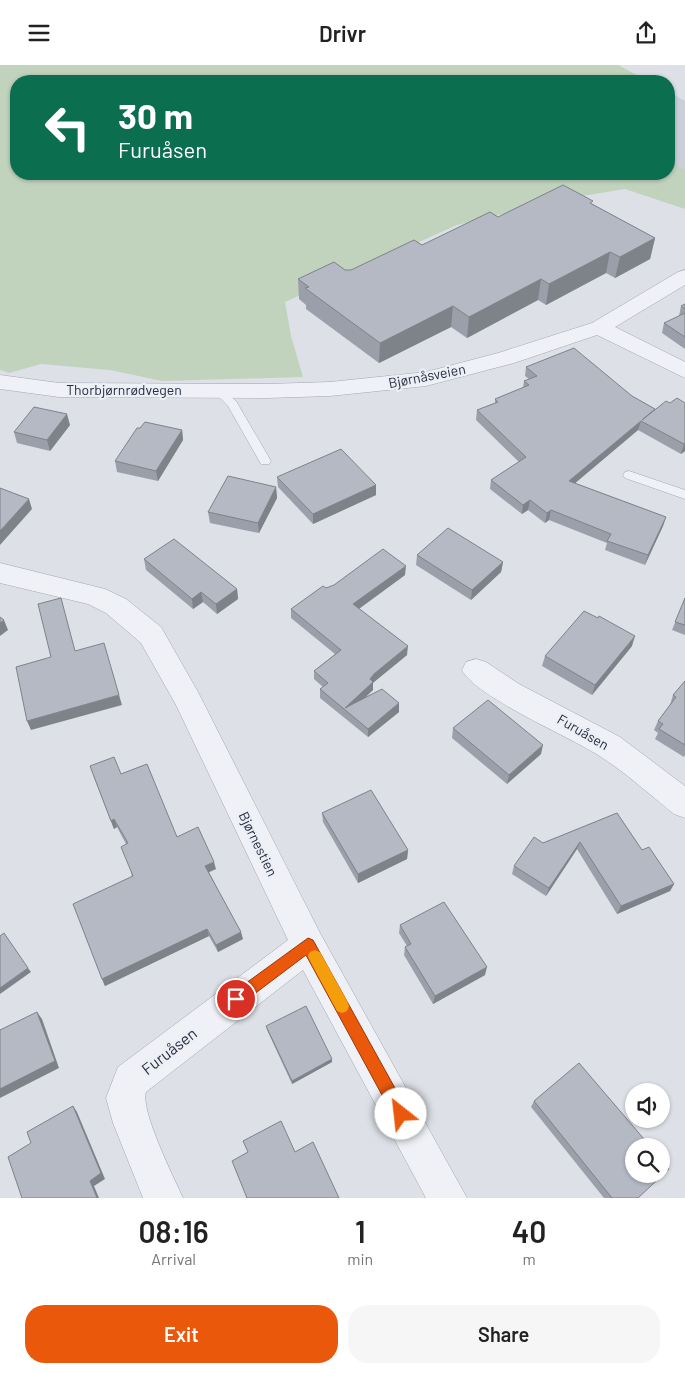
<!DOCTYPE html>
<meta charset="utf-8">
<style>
body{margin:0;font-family:Barlow,sans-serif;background:#f6f6f6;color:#222;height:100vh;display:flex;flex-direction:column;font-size:19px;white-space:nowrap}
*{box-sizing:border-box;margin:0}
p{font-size:16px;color:#767676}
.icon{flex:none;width:28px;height:28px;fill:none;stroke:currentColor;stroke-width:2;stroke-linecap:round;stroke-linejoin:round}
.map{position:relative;height:1133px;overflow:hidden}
.details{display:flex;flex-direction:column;background:#fff;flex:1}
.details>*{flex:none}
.hud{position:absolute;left:10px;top:10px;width:665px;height:105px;border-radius:20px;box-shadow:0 1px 4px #0004;background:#0b6e4f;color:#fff;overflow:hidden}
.fabs{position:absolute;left:625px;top:1018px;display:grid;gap:10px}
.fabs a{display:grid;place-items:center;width:45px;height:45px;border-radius:50%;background:#fff;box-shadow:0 1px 4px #0004;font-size:25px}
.pin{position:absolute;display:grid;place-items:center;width:42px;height:42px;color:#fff;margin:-21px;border:2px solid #fff;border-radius:50%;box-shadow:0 1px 5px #0007}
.me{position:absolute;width:55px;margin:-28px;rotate:331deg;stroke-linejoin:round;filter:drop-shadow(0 0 4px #0008)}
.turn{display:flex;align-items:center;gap:18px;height:105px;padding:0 25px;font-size:22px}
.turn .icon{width:65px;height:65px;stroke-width:2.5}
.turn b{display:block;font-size:35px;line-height:42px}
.eta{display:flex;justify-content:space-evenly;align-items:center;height:85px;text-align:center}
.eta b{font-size:30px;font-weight:600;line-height:35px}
.button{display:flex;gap:10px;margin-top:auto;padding:10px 25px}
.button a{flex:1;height:58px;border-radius:20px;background:#ea580c;color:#fff;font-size:20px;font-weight:600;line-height:58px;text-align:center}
.button a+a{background:#f6f6f6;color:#222}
header{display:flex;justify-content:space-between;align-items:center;height:65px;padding:0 25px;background:#fff;font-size:22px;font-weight:600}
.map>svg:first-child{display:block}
.built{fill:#cbcfd9}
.green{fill:#c1d2bd}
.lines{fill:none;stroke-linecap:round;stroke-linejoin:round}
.service-casing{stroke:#a2a7b1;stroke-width:1}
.minor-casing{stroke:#a2a7b1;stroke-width:1}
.service{fill:#eff1f6;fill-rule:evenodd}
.minor{fill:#eff1f6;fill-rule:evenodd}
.wall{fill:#9b9fa9}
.shaded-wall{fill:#7e8289}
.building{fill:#b4b9c4;stroke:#7e8289}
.route{fill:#ea580c;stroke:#983908}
.slow{fill:#f59e0b}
.labels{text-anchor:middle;stroke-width:4.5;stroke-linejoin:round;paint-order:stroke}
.street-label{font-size:14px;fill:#262d3e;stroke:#eceff5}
.near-street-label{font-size:16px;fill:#262d3e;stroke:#eceff5}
</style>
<header><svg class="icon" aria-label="menu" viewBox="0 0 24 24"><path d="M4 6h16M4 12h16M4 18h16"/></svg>Drivr<svg class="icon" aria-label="share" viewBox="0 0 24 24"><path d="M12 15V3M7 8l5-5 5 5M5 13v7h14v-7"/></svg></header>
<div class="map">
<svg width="685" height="1133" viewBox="0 0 685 1133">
<rect width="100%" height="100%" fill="#dde0e7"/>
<polygon class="built" points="669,27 685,36 685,104 669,96"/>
<polygon class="green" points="0,0 618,0 648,16 16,16 16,109 669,109 669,96 685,104 685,144 625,124 570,133 457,160 285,237 291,271 303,312 162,316 110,305 41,299 9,308 0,305"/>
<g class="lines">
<defs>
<g id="service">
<polygon points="219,322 236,336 271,396 269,399 261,399 228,341 213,326"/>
<polygon points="629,406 685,425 685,434 625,413 623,410 625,407"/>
</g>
<g id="minor">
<polygon points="685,205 685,220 615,262 685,297 685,313 597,270 514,298 426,321 330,331 267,333 59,332 0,324 0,310 59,318 267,319 330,317 426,307 498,288 592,258 678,207"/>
<path d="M0,498L105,524L126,534L161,562L198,627L320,868L467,1133H426L303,905L146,1027C140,1045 174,1113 183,1133H143L113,1058L106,1033L118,1002L288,875L176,640L141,578L106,548L88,539L0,518Z"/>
<path d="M476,594L486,597L519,619L620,672L685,721V753L674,749C649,729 625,707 598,690C568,671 476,632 462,605L466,597Z"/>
</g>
</defs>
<use href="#service" class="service-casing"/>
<use href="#minor" class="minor-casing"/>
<use href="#service" class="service"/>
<use href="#minor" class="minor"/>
</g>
<g class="wall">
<polygon points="592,139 655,173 650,194 615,213 606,208 546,240 538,235 467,273 451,262 379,298 306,244 306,240 299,234 298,214 345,205 351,205 422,180 498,152"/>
<polygon points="685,239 685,284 662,268 664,258 679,251 681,241"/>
<polygon points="526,302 632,331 655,344 655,345 670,338 685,338 685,386 681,389 638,365 575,418 666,452 663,461 645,500 605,485 607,478 549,455 545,458 528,445 522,449 490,424 491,415 519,397 476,355 477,345 495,338 495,334 523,323 524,316 529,314 525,311"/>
<polygon points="70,360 50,386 17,378 14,367"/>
<polygon points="140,363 182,365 183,375 158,416 117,407 115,396"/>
<polygon points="277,412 376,430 313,459 278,422"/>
<polygon points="276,422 277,433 259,468 210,458 208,447"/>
<polygon points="417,490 503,497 501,507 471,535 416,500"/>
<polygon points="144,494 237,524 238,534 217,549 203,537 193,544 146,505"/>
<polygon points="405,510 359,544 407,590 374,617 373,618 373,625 365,632 399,647 368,672 320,633 320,624 323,622 314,614 314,606 335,589 291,553 291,544 326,523"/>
<polygon points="685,533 685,570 672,565"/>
<polygon points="632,581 592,630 542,601 545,591"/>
<polygon points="685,616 685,690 684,692 655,674 658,668 654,665 658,656 670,640 673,630"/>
<polygon points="453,663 541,689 507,719 452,673"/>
<polygon points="121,709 177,772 216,804 209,807 243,874 218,887 209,871 105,921 102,914 132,812 126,779 117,762 114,764 93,710"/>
<polygon points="322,748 408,785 407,794 358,818 323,757"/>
<polygon points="617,748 642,785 674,819 670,826 617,849 577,784 546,831 512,809 514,801 543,778"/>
<polygon points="400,860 485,910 433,939 404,890 405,882 407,881 399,868"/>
<polygon points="266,961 332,997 292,1019 267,965"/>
<polygon points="534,1036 638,1133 604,1133 531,1042"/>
</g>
<g class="shaded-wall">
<polygon points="655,173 650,194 615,213 620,192"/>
<polygon points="610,187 606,208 546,240 549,219"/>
<polygon points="541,214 538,235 467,273 469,252"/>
<polygon points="453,241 451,262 379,298 380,278"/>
<polygon points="67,349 70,360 50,386 47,375"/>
<polygon points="641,356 638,365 567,425 569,416"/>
<polygon points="182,365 183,375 158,416 156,406"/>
<polygon points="684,379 685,379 685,386 681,389"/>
<polygon points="376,420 376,430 313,459 313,449"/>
<polygon points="276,422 277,433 259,468 258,458"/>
<polygon points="29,434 32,444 0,480 0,466"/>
<polygon points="530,435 528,445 522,449 523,440"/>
<polygon points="551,445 549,455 545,458 547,448"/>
<polygon points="666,452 663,461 645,500 648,490"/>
<polygon points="503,497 501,507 471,535 472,525"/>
<polygon points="406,501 405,510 353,548 353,539"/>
<polygon points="237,524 238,534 217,549 216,539"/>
<polygon points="201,527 203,537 193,544 192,534"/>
<polygon points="4,555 8,565 0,571 0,558"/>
<polygon points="635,571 632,581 592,630 595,620"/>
<polygon points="408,581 407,590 374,617 373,618 373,625 349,648 345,643 374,609"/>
<polygon points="119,630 122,640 31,665 27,656"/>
<polygon points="399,638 399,647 368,672 368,664"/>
<polygon points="543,680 541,689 507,719 509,710"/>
<polygon points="114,754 117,762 114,764 111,756"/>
<polygon points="580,777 577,784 546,831 549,823"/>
<polygon points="408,785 407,794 358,818 358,809"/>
<polygon points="214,797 216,804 207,808 205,801"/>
<polygon points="674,819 670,826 617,849 621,841"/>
<polygon points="207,864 209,871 105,921 102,914"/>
<polygon points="241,867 243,874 218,887 216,880"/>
<polygon points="487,902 485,910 433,939 435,931"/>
<polygon points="28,903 31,907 0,929 0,923"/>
<polygon points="37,947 42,954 59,1003 0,1033 0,1024"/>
<polygon points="332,994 332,997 292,1019 292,1016"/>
<polygon points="73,1041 77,1047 105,1114 94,1121 99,1133 97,1133 90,1116"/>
</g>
<g class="building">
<polygon points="563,120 593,136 590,138 655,173 620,192 610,187 549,219 541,214 469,252 453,241 380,278 305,223 309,222 298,214 334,197 345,205 351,205 414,175 422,180 490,147 498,152"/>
<polygon points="685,239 685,244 681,241"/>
<polygon points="685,248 685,272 664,258"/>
<polygon points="574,283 632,331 655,344 642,355 666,336 670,338 677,333 685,338 685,379 684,379 641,356 569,416 666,452 648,490 607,476 611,469 551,445 547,448 530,435 523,440 491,415 526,392 477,345 498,337 495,334 529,320 524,316 537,311 526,302"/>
<polygon points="34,342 67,349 47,375 14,367"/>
<polygon points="145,357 182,365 156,406 115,396 137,363 140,363"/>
<polygon points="341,384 376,420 313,449 277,412"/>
<polygon points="228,411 276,422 258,458 208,447"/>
<polygon points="0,423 29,434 0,466"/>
<polygon points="448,463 503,497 472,525 417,490"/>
<polygon points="174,474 237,524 216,539 201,527 192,534 144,494"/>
<polygon points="383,484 406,501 353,539 408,581 374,609 370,614 373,617 345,643 382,624 399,638 368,664 320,624 328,618 314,606 341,585 291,544 323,521 326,523 334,520"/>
<polygon points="61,533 75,586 104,578 119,630 27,656 16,602 51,592 38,539"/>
<polygon points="685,533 685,560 675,557"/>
<polygon points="584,546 598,553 599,551 635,571 595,620 545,591"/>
<polygon points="0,552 4,555 0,558"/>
<polygon points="685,616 685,680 659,664 663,659 658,656 676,632 673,630"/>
<polygon points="488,635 543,680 509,710 453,663"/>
<polygon points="114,692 121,709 147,699 177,772 198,762 214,797 205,801 241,867 216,880 207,864 102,914 73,839 133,811 121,782 128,778 114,754 111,756 90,701"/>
<polygon points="371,725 408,785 358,809 322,748"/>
<polygon points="617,748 642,785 649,782 674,819 621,841 580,777 549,823 514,801 534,772 543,778"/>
<polygon points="444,837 487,902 435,931 405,882 411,879 400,860"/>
<polygon points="4,868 28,903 0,923 0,871"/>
<polygon points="306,941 332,994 292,1016 266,961"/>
<polygon points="37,947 55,996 0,1024 0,965"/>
<polygon points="579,998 650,1081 634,1081 634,1109 661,1109 661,1094 669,1104 638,1133 612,1133 534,1036"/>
<polygon points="73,1041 101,1108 90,1116 97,1133 22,1133 8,1092 31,1078 27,1067"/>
<polygon points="281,1056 295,1087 313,1077 339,1133 246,1133 247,1133 232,1096 248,1087 243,1076"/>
</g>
<polygon class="route" points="308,873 313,875 406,1043 409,1049 406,1054 401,1057 395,1054 306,890 241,939 236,942 231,939 229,934 231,929"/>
<polygon class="slow" points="315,885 320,887 347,936 349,941 347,946 342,948 337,946 310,896 308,891 310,887"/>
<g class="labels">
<g class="street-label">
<text transform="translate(427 311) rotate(-11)" y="5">Bjørnåsveien</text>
<text x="124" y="330">Thorbjørnrødvegen</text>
<text transform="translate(583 667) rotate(30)" y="5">Furuåsen</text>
<text transform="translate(258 779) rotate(64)" y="5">Bjørnestien</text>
</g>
<g class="near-street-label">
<text transform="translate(169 986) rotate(-38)" y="6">Furuåsen</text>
</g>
</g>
</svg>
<div class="fabs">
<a><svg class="icon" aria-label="sound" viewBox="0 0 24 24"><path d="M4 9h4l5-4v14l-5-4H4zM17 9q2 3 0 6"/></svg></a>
<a><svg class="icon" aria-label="search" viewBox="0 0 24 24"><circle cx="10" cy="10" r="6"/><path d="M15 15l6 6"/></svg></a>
</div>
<div class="pin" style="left:236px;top:934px;background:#d93025"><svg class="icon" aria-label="arrive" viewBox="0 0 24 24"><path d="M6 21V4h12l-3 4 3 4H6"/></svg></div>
<svg class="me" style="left:401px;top:1049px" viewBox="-20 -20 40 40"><circle r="19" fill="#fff"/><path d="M0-13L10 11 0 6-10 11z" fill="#ea580c"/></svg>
<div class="hud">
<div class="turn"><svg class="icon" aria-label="left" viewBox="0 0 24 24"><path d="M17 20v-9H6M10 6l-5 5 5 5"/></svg><div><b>30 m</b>Furuåsen</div></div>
</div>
</div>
<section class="details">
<div class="eta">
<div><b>08:16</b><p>Arrival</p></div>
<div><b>1</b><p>min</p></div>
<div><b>40</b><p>m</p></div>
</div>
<div class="button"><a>Exit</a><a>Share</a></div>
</section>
